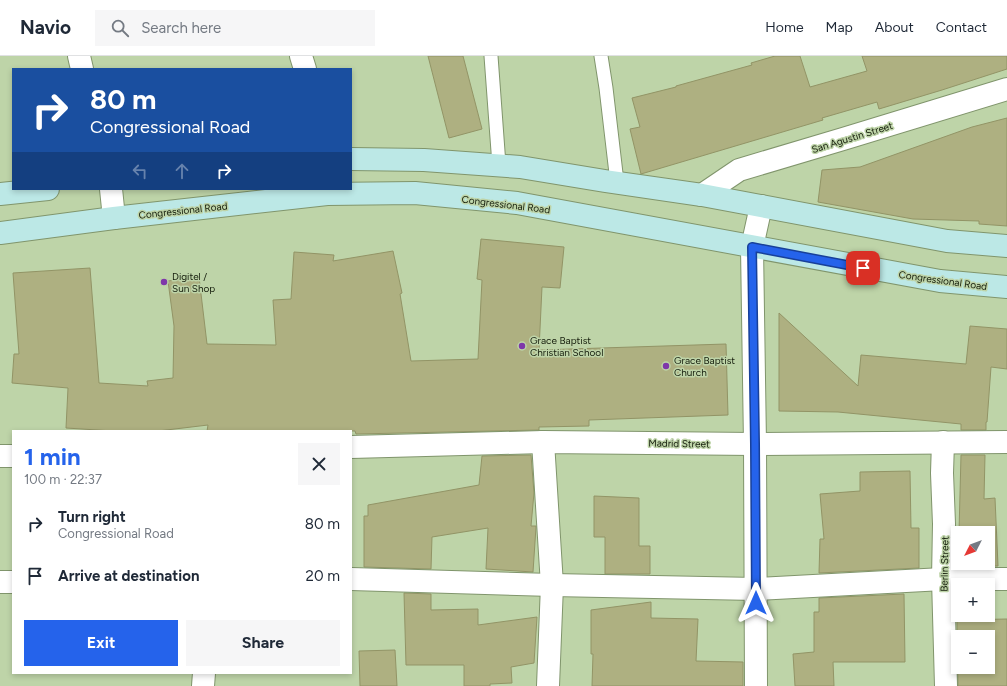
<!DOCTYPE html>
<meta charset="utf-8">
<style>
body{margin:0;font-family:Figtree,sans-serif;background:#f6f6f7;color:#1f2937;height:100vh;display:flex;flex-direction:column;font-size:15px;white-space:nowrap}
*{box-sizing:border-box;margin:0}
p{font-size:13px;color:#747a83}
.icon{flex:none;width:22px;height:22px;fill:none;stroke:currentColor;stroke-width:2;stroke-linecap:round;stroke-linejoin:round}
.map{position:relative;flex:1;overflow:hidden}
.sheet{position:absolute;left:12px;top:374px;width:340px;height:244px;display:flex;flex-direction:column;background:#fff;border-radius:0px;box-shadow:0 2px 6px #0003}
.sheet>*{flex:none}
.top-card{position:absolute;left:12px;top:12px;width:340px;height:122px;border-radius:0px;box-shadow:0 2px 6px #0003;background:#1a4fa0;color:#fff;overflow:hidden}
.needle{width:26px;rotate:228deg}
.controls{position:absolute;left:951px;top:470px;display:grid;gap:8px}
.controls a{display:grid;place-items:center;width:44px;height:44px;border-radius:0px;background:#fff;box-shadow:0 2px 6px #0003;font-size:20px}
.pin{position:absolute;display:grid;place-items:center;width:34px;height:34px;color:#fff;margin:-17px;border-radius:8px;box-shadow:0 2px 6px #0006}
.me{position:absolute;width:44px;margin:-22px;rotate:0deg;stroke-linejoin:round;filter:drop-shadow(0 0 3px #0008)}
.turn{display:flex;align-items:center;gap:14px;height:84px;padding:0 12px;font-size:18px}
.turn .icon{width:52px;height:52px;stroke-width:2.5}
.turn b{display:block;font-size:28px;line-height:34px}
.lanes{display:flex;align-items:center;height:38px;padding:0 12px;background:#0003;justify-content:center;gap:20px;direction:ltr}
.lanes .off{opacity:.35}
.round{display:grid;place-items:center;flex:none;width:42px;height:42px;border-radius:0px;background:#f6f6f7}
.head{display:flex;align-items:center;justify-content:space-between;height:68px;padding:0 12px}
h1{font-size:24px;font-weight:700;line-height:30px;color:#2563eb}
.cta{display:flex;gap:8px;margin-top:auto;padding:8px 12px}
.cta a{flex:1;height:46px;border-radius:0px;background:#2563eb;color:#fff;font-size:16px;font-weight:700;line-height:46px;text-align:center}
.cta a+a{background:#f6f6f7;color:#1f2937}
ul{padding:0;list-style:none}
li{display:flex;align-items:center;gap:12px;height:52px;padding:0 12px}
li div{flex:1}
li b{display:block;font-size:15px}
li em{font-style:normal}
header{display:flex;align-items:center;gap:24px;box-sizing:border-box;height:56px;padding:0 20px;background:#fff;border-bottom:1px solid #e0e1e3}
header strong{font-size:19px}
nav{display:flex;gap:22px;margin-inline-start:auto;font-size:14px}
.search{width:280px;height:36px;background:#f6f6f7;display:flex;align-items:center;gap:10px;box-sizing:border-box;padding:0 14px;border-radius:0px;color:#747a83;font-size:15px}
.map>svg:first-child{display:block}
.building{fill:#aeb081;stroke:#929466;fill-rule:evenodd}
.lines{fill:none;stroke-linecap:round;stroke-linejoin:round}
.service-casing{stroke:#80956c;stroke-width:15}
.minor-casing{stroke:#80956c;stroke-width:24}
.secondary-casing{stroke:#80956c;stroke-width:24}
.service{stroke:#fff;stroke-width:13}
.minor{stroke:#fff;stroke-width:22}
.secondary{stroke:#bce8e6;stroke-width:22}
.route-casing{stroke:#184099;stroke-width:10}
.route{stroke:#2563eb;stroke-width:7}
.poi-dot{fill:#7e36a9;stroke:#bed4a8;stroke-width:1.5}
.labels{text-anchor:middle;stroke-width:3;stroke-linejoin:round;paint-order:stroke}
.street-label{font-size:10px;fill:#151d0c;stroke:#bed4a8}
.poi-label{font-size:10px;fill:#151d0c;stroke:#bed4a8;text-anchor:start}
</style>
<header>
<strong>Navio</strong>
<div class="search"><svg class="icon" aria-label="search" viewBox="0 0 24 24"><circle cx="10" cy="10" r="6"/><path d="M15 15l6 6"/></svg>Search here</div>
<nav><a>Home</a><a>Map</a><a>About</a><a>Contact</a></nav>
</header>
<div class="map">
<svg width="1007" height="630" viewBox="0 0 1007 630">
<rect width="100%" height="100%" fill="#bed4a8"/>
<g class="building">
<polygon points="428,0 463,0 482,73 449,82"/>
<polygon points="775,0 800,0 810,31 867,15 862,0 1007,0 1007,13 942,34 879,53 877,46 822,62 823,64 641,118 630,73 640,71 632,42 676,31 676,30 752,9 751,7"/>
<polygon points="1007,62 1007,170 979,168 979,165 913,163 818,146 822,114 860,111 972,71"/>
<polygon points="481,183 564,191 560,232 542,231 539,294 726,288 728,359 589,364 589,370 539,371 539,374 356,378 355,375 207,375 208,369 158,375 113,375 66,372 68,332 12,327 14,298 19,298 13,217 90,212 99,327 148,330 147,325 173,322 174,270 168,225 199,221 207,288 276,289 273,244 291,243 294,196 334,199 333,205 393,195 402,237 400,238 411,305 478,303 482,224 477,223"/>
<polygon points="779,257 858,330 861,299 966,308 970,270 1007,273 1007,313 991,311 987,366 986,366 986,374 961,374 961,368 838,356 779,355"/>
<polygon points="531,399 534,437 531,470 536,470 536,471 533,516 486,513 488,472 432,481 431,513 364,511 364,460 368,460 368,449 479,429 482,400"/>
<polygon points="961,399 985,399 984,443 995,442 998,510 966,510 966,507 988,507 988,477 959,477"/>
<polygon points="910,415 911,472 919,472 919,512 819,517 820,483 824,483 820,438 860,435 860,416"/>
<polygon points="594,440 639,442 639,490 650,490 650,518 605,518 605,481 594,481"/>
<polygon points="404,537 431,538 431,554 478,553 478,569 537,561 534,607 511,611 512,627 490,628 490,630 464,630 464,609 406,609"/>
<polygon points="904,538 905,606 833,606 834,630 795,630 793,598 814,596 814,556 819,556 819,542"/>
<polygon points="651,546 651,562 698,563 696,605 743,606 743,630 592,630 593,598 591,598 591,554"/>
<path d="M1007,563V630H958L957,564ZM958,581H988V611H958Z"/>
<polygon points="395,594 397,630 360,630 359,595"/>
</g>
<g class="lines">
<defs>
<g id="service">
<polyline points="491,0 499,109"/>
<polyline points="601,0 606,32 617,126"/>
</g>
<g id="minor">
<polyline points="79,0 82,13"/>
<polyline points="301,0 305,13"/>
<polyline points="111,133 114,162"/>
<polyline points="702,139 739,114 843,83 1007,33"/>
<polyline points="543,386 552,529 548,630"/>
<polyline points="943,386 942,417 944,468 943,523 946,630"/>
<polyline points="351,391 543,386 755,388 1007,386"/>
<polyline points="0,400 13,400"/>
<polyline points="351,523 552,529 756,533 943,523 1007,523"/>
<polyline points="0,526 13,526"/>
<polyline points="203,630 204,617"/>
<polyline points="756,630 755,388 752,191 761,150"/>
</g>
<g id="secondary">
<polyline points="351,103 424,104 520,111 605,125 702,139 947,185 1007,190"/>
<polyline points="0,138 48,133"/>
<polyline points="0,177 114,162 327,138 415,137 517,147 940,225 1007,231"/>
</g>
</defs>
<use href="#service" class="service-casing"/>
<use href="#minor" class="minor-casing"/>
<use href="#secondary" class="secondary-casing"/>
<use href="#service" class="service"/>
<use href="#minor" class="minor"/>
<use href="#secondary" class="secondary"/>
</g>
<g class="lines">
<defs>
<polyline id="route" points="756,547 755,388 752,191 863,212"/>
</defs>
<use href="#route" class="route-casing"/>
<use href="#route" class="route"/>
</g>
<g class="poi-dot">
<circle cx="164" cy="226" r="4"/>
<circle cx="522" cy="290" r="4"/>
<circle cx="666" cy="310" r="4"/>
</g>
<g class="labels">
<g class="street-label">
<text transform="translate(852 81) rotate(-17)" y="4">San Agustin Street</text>
<text transform="translate(506 148) rotate(7)" y="4">Congressional Road</text>
<text transform="translate(183 154) rotate(-6)" y="4">Congressional Road</text>
<text transform="translate(943 224) rotate(8)" y="4">Congressional Road</text>
<text transform="translate(679 387) rotate(1)" y="4">Madrid Street</text>
<text transform="translate(944 508) rotate(-89)" y="4">Berlin Street</text>
</g>
<g class="poi-label">
<text x="172" y="224">Digitel /<tspan x="172" dy="12">Sun Shop</tspan></text>
<text x="530" y="288">Grace Baptist<tspan x="530" dy="12">Christian School</tspan></text>
<text x="674" y="308">Grace Baptist<tspan x="674" dy="12">Church</tspan></text>
</g>
</g>
</svg>
<div class="controls">
<a><svg class="needle" viewBox="-14 -14 28 28"><path d="M0-13l5 13h-10z" fill="#e53935"/><path d="M0 13l5-13h-10z" fill="#747a83"/></svg></a>
<a>+</a>
<a>−</a>
</div>
<div class="pin" style="left:863px;top:212px;background:#d93025"><svg class="icon" aria-label="arrive" viewBox="0 0 24 24"><path d="M6 21V4h12l-3 4 3 4H6"/></svg></div>
<svg class="me" style="left:756px;top:547px" viewBox="-20 -20 40 40"><path d="M0-17L14 15 0 8-14 15z" fill="#2563eb" stroke="#fff" stroke-width="4"/></svg>
<div class="top-card">
<div class="turn"><svg class="icon" aria-label="right" viewBox="0 0 24 24"><path d="M7 20v-9h11M14 6l5 5-5 5"/></svg><div><b>80 m</b>Congressional Road</div></div>
<div class="lanes"><svg class="icon off" aria-label="left" viewBox="0 0 24 24"><path d="M17 20v-9H6M10 6l-5 5 5 5"/></svg><svg class="icon off" aria-label="ahead" viewBox="0 0 24 24"><path d="M12 20V5M6 11l6-6 6 6"/></svg><svg class="icon" aria-label="right" viewBox="0 0 24 24"><path d="M7 20v-9h11M14 6l5 5-5 5"/></svg></div>
</div>
<section class="sheet">
<div class="head"><div><h1>1 min</h1><p>100 m · 22:37</p></div><a class="round"><svg class="icon" aria-label="close" viewBox="0 0 24 24"><path d="M6 6l12 12M18 6L6 18"/></svg></a></div>
<ul>
<li><svg class="icon" aria-label="right" viewBox="0 0 24 24"><path d="M7 20v-9h11M14 6l5 5-5 5"/></svg><div><b>Turn right</b><p>Congressional Road</p></div><em>80 m</em></li>
<li><svg class="icon" aria-label="arrive" viewBox="0 0 24 24"><path d="M6 21V4h12l-3 4 3 4H6"/></svg><div><b>Arrive at destination</b></div><em>20 m</em></li>
</ul>
<div class="cta"><a>Exit</a><a>Share</a></div>
</section>
</div>
